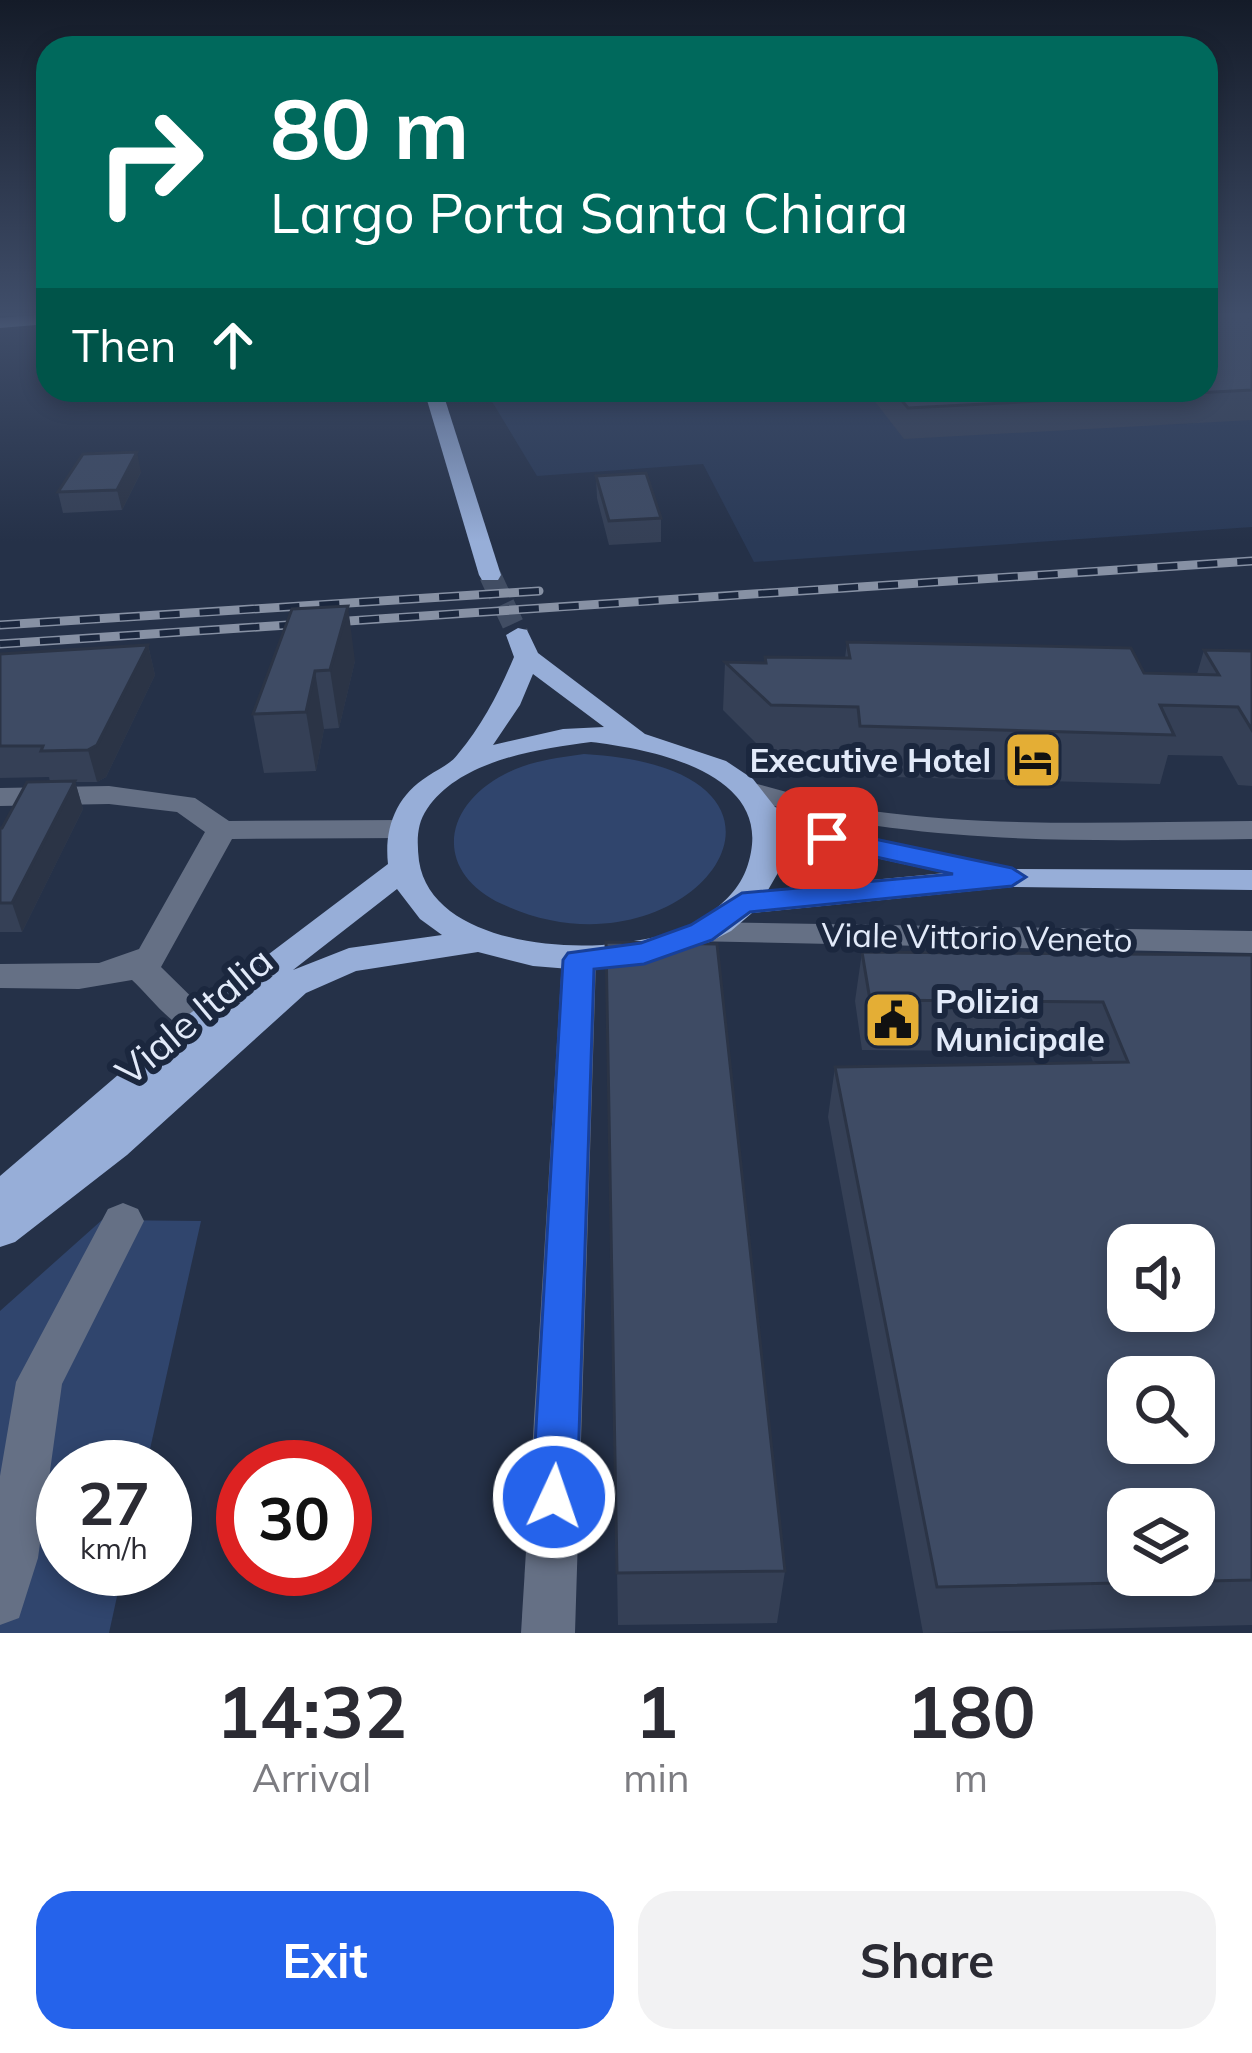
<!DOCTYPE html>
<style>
body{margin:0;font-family:Mulish,sans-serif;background:#f2f2f3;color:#2b2b33;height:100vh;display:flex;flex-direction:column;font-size:45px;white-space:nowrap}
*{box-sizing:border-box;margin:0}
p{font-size:39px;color:#7c7c81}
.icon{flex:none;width:66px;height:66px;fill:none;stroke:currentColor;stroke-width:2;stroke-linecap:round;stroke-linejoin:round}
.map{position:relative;height:1633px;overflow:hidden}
.side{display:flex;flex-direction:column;background:#fff;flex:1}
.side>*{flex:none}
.top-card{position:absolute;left:36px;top:36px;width:1182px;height:366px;border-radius:36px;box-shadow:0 6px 18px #0003;background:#00695c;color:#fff;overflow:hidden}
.controls{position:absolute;left:1107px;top:1224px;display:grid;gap:24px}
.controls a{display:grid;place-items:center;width:108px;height:108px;border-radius:24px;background:#fff;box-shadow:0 6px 18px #0003;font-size:60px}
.speed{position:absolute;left:36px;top:1440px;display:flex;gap:24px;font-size:60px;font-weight:700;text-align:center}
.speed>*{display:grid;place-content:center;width:156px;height:156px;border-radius:50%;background:#fff;box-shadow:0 6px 18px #0003;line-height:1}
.speed small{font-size:30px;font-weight:400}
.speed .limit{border:18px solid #d22;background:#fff;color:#111}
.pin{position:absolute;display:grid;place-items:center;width:102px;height:102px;color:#fff;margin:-51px;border-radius:24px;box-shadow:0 6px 18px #0006}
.me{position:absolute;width:132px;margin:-66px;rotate:3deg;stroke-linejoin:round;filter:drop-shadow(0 0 9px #0008)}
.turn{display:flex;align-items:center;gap:42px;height:252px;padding:0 36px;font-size:54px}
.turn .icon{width:156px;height:156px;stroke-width:2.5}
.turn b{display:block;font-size:84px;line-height:102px}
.then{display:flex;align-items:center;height:114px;padding:0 36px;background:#0003;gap:24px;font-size:45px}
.eta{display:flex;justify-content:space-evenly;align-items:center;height:204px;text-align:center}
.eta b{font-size:72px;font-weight:700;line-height:84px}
.cta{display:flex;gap:24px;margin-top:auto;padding:24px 36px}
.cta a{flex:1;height:138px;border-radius:36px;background:#2563eb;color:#fff;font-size:48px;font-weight:700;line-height:138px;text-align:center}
.cta a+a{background:#f2f2f3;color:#2b2b33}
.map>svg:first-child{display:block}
.built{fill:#2a3a57}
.green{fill:#30456d}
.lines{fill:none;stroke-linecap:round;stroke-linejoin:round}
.major-tunnel{stroke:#414d63;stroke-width:22;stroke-dasharray:22 10;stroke-linecap:butt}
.minor{fill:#657085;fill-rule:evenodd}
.major{fill:#97aed8;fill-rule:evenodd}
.rail-casing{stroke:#8791a4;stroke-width:9}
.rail{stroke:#1b273e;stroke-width:6;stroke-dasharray:20;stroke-linecap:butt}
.wall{fill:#354056}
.shaded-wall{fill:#2b3446}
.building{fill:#3e4b64;stroke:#2b3446;stroke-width:3;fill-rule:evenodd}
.route{fill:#2563eb;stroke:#184099;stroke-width:3}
.labels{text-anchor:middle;stroke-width:12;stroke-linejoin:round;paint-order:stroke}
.poi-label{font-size:33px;font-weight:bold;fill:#e2eaf9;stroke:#1b273e;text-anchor:end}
.street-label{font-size:33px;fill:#e2eaf9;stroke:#1b273e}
.near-street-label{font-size:39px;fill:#e2eaf9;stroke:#1b273e}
</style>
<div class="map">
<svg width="1252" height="1633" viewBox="0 0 1252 1633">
<rect width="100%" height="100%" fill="#253148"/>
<polygon class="built" points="1252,314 1252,527 754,562 703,464 537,476 485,390 1206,390"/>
<g class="green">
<path d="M584,754C854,769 688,991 502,904C434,872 441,807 505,774C529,761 557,758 584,754Z"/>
<polygon points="102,1220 201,1221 146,1467 63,1467 63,1569 123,1569 109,1633 0,1633 0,1311"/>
</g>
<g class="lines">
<polyline class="major-tunnel" points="490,575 518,635"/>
<g class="minor">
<path d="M746,781C788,792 829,805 872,811C998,828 1126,822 1252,821V839C1073,841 909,846 736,796L731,790Z"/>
<path d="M109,786L195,798L229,821L404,820L419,829L404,838L232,839L161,967L219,1024L214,1033C182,1043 154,1000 132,980L79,989L0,988V964L99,963L139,949L205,832L177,812L109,804L0,806V788Z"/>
<polygon points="702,922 1252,931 1252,953 690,941 685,933 690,925"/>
<polygon points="579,948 591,952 596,960 575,1633 521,1633 562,960 567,952"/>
<polygon points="123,1203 138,1209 144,1221 62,1384 38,1558 19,1618 0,1625 0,1476 16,1382 108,1209"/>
</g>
<g class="major">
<polygon points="48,314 48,324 0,328 0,318"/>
<polygon points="424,390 442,390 501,575 498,580 482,580 479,575"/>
<path d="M518,628L527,630L538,653L645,734L726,761L753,779L775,807L835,830L976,860L991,869L1252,870V890L1012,887L752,913L731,931L698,948L649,962L570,969L533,966L478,952L356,971L306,993L127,1155L15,1242L0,1247V1176L188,1015L388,864C384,828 396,796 428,776C438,769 451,764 458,754C483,724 499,692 514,657L506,635ZM533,674L604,727L563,729L493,745L520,705ZM591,742C650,749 766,771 751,852C746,879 734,894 713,911C687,932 653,939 620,943C559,952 431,940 419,861C417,843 416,825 427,809C460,760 537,749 591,742ZM782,831L816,845L945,873L768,890L779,871ZM397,889L420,919L442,935L349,948L293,970Z"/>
</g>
<defs>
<g id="rail">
<polyline points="0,625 539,591"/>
<polyline points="0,644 1252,561"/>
</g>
</defs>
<use href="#rail" class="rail-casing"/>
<use href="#rail" class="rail"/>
</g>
<g class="wall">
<polygon points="1252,314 1252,420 904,439 866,390 1206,390"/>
<polygon points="141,472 122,510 63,513 58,492"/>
<polygon points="596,476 661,518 661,542 609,545 597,498"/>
<polygon points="292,609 355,661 339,728 324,729 316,771 264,773 253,714"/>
<polygon points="847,642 1144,673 1197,674 1204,650 1252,651 1252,786 1238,785 1222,756 1168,755 1160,784 854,776 852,756 767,754 723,710 725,662 765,663 845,658"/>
<polygon points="148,645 155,675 106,777 97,782 75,782 83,809 22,932 0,932 0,828 2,828 50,782 49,777 0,778 0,654"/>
<polygon points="606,942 785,1571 777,1623 618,1625"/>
<polygon points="862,952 1252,955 1252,1625 923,1633 828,1117 835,1067 1093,1062 1089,1052 862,1050 855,1001"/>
</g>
<g class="shaded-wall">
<polygon points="137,452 141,472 122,510 117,490"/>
<polygon points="348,606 355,661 339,728 330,670"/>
<polygon points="148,645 155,675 106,777 97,782 88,750"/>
<polygon points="315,671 324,729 316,771 306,712"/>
<polygon points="75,781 83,809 22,932 12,903"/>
</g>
<g class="building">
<polygon points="1206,314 1252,314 1252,390 908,408 893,390 1206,390"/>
<polygon points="137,452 117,490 58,492 83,454"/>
<polygon points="646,473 661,518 609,521 596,476"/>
<polygon points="348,606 330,670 315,671 306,712 253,714 292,609"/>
<polygon points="847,642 1131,648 1144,673 1219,675 1204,650 1252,651 1252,730 1238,707 1160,705 1174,735 860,726 858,707 771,705 725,662 766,663 765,657 850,658"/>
<polygon points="148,645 97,745 88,750 41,751 43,746 0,746 0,654"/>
<polygon points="75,781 12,903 0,903 0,828 2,828 27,782"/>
<polygon points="606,942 717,944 785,1571 617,1573"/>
<path d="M862,952L1252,955V1580L937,1587L835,1067L1128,1062L1103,1002L870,1000ZM1128,1245H1194V1311H1128ZM1128,1377H1194V1443H1128ZM1128,1509H1194V1575H1128Z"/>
</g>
<linearGradient id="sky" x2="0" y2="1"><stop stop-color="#141b28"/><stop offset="0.58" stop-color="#404e6a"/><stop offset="1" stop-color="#404e6a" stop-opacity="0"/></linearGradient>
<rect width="1252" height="542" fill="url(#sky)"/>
<polygon class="route" points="827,829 1012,868 1026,877 1012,886 750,912 712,940 644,964 594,969 577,1497 570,1513 554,1520 538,1513 532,1497 563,960 568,953 641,943 691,925 742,893 953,874 817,844 813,838"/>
<defs>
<symbol id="hotel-square" viewBox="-11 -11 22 22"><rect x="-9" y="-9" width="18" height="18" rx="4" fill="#e4ae35" stroke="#1b273e"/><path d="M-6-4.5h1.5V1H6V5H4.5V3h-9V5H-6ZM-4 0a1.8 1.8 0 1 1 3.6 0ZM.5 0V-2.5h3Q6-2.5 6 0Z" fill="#111"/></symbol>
<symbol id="civic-square" viewBox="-11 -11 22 22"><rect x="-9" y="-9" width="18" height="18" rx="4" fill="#e4ae35" stroke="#1b273e"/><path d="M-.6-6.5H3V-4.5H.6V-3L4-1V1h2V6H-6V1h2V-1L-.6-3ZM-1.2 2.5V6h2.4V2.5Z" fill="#111"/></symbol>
</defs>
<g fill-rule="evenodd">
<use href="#hotel-square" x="1000" y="727" width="66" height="66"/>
<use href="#civic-square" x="860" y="987" width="66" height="66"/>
</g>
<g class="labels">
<g class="poi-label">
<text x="991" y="772">Executive Hotel</text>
<text x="935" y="1013" text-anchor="start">Polizia<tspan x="935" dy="38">Municipale</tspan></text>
</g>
<g class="street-label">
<text transform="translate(977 937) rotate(1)" y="12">Viale Vittorio Veneto</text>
</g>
<g class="near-street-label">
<text transform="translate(194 1016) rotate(-40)" y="14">Viale Italia</text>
</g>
</g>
</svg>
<div class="controls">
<a><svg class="icon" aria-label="sound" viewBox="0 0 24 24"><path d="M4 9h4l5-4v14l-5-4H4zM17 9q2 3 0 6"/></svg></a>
<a><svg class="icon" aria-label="search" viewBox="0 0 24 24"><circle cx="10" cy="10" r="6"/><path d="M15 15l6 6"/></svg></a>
<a><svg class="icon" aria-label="layers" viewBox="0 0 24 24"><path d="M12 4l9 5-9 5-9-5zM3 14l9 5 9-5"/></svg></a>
</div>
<div class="speed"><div>27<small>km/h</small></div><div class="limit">30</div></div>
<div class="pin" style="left:827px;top:838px;background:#d93025"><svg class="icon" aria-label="arrive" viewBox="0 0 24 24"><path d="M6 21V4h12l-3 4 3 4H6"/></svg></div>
<svg class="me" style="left:554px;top:1497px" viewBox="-20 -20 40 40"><circle r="17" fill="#2563eb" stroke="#fff" stroke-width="3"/><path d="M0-11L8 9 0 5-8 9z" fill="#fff"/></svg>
<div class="top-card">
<div class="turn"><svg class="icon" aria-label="right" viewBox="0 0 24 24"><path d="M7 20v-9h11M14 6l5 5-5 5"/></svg><div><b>80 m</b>Largo Porta Santa Chiara</div></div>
<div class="then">Then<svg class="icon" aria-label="ahead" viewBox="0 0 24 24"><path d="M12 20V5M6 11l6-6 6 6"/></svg></div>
</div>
</div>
<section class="side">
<div class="eta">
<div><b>14:32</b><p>Arrival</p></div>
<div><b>1</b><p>min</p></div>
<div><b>180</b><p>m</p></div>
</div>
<div class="cta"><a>Exit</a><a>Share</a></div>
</section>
